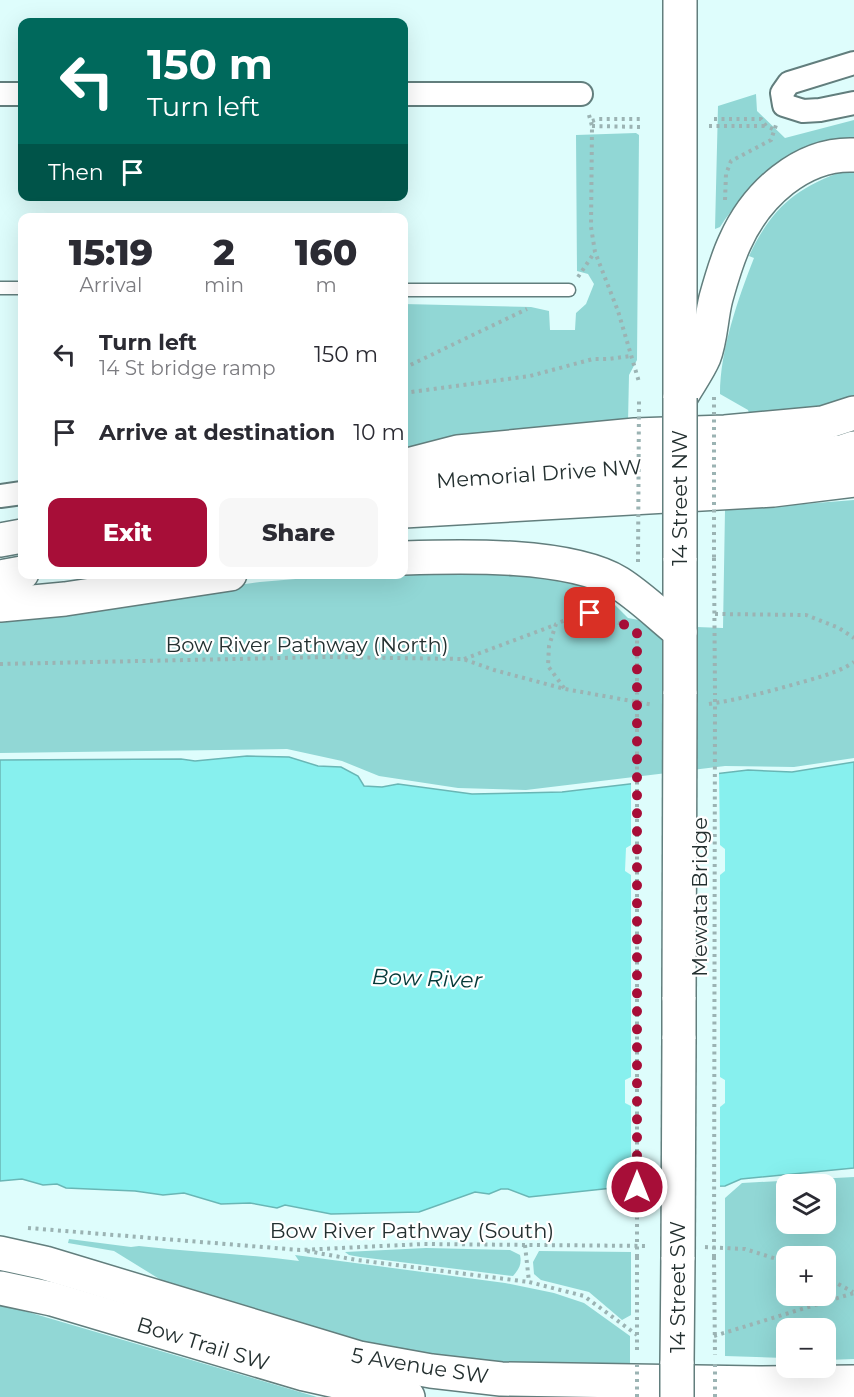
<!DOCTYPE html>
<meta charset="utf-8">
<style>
body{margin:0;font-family:Montserrat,sans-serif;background:#f7f7f7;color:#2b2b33;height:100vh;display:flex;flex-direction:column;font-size:22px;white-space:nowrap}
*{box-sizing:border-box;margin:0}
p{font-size:20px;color:#7c7c81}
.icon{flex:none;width:33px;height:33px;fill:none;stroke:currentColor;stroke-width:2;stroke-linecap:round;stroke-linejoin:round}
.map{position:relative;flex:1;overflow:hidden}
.sheet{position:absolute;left:18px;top:213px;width:390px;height:366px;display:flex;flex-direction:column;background:#fff;border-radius:12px;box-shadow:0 6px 24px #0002}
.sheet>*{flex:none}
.top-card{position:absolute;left:18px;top:18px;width:390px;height:183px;border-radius:12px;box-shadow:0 6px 24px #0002;background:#00695c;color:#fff;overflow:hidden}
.buttons{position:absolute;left:776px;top:1174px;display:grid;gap:12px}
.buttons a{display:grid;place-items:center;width:60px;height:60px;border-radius:12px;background:#fff;box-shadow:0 6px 24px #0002;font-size:30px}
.pin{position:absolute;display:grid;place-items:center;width:51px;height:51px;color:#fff;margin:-26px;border-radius:12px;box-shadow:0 3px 9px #0006}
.me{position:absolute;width:66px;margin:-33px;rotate:0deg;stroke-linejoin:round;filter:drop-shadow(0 0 4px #0008)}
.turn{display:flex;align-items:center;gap:21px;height:126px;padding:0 30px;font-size:27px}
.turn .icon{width:78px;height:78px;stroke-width:2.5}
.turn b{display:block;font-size:42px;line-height:51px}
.then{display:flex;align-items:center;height:57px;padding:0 30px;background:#0003;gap:12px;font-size:22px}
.eta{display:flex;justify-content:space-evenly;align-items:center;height:102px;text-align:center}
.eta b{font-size:36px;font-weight:800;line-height:42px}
.primary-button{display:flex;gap:12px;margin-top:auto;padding:12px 30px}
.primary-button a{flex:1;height:69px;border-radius:12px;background:#a70e38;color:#fff;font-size:24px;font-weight:800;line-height:69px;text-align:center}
.primary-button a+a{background:#f7f7f7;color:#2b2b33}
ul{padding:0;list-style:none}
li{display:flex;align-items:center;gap:18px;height:78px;padding:0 30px}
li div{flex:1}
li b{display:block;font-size:22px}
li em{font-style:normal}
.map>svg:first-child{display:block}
.green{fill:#91d7d5;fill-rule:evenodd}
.water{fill:#87f0ee;stroke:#69b6b5;stroke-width:1.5}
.pier{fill:#defdfc}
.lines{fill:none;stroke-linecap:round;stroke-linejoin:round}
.lane-casing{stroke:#627e7d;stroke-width:15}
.street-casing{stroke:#627e7d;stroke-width:26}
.secondary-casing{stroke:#627e7d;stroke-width:36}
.path{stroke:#9bb3b3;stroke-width:4;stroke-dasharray:3 4.5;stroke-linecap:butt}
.lane{stroke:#fff;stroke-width:12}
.street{stroke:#fff;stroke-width:22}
.secondary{stroke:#fff;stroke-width:33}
.secondary-bridge-casing{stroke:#627e7d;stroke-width:36;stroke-linecap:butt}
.path-bridge{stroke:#9bb3b3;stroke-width:4;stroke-dasharray:3 4.5;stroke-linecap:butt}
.secondary-bridge{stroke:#fff;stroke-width:33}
.route{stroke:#a70e38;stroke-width:10;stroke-dasharray:0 18}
.labels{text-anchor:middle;stroke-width:4.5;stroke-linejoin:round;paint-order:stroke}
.street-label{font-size:21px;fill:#243030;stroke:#fff}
.water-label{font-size:22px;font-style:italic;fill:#043938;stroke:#fff}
</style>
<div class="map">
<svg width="854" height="1397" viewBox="0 0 854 1397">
<rect width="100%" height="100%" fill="#defdfc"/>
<g class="green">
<path d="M756,94L757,111L785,138L854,120V139C792,144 753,177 720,227L715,229L718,106Z"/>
<polygon points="636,133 639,135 637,360 629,375 628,422 404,450 404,304 531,307 549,311 550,330 575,330 576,313 586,304 594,284 588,274 577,271 576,135"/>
<path d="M844,171H854V398L809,411L750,416L748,410L720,394C720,350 738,299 754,258L749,256C771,209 795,188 844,171Z"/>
<polygon points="854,500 854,758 794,767 725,766 526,790 458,788 379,776 342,761 287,749 0,753 0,619 260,582 331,576 506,572 595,585 628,618 671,626 723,628 725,510"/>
<path d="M854,1177V1359L825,1360V1329H786V1358L725,1356V1198L742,1183ZM786,1185H825V1224H786ZM786,1257H825V1296H786Z"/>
<path d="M69,1239L131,1247L139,1246C192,1252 246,1254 299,1261L295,1255L505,1283L554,1293L584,1303L630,1336V1365L450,1367L189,1294L161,1280L114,1251L68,1243Z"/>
<path d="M426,1248L510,1250L520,1255C522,1264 519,1269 513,1276L360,1257L349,1255L345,1252Z"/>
<polygon points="539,1251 631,1252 631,1315 622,1320 589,1292 541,1280 534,1274 533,1262"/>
<polygon points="0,1305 28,1312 317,1397 0,1397"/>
</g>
<polygon class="water" points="247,756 289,757 318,766 341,767 358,776 364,786 382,787 398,784 472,794 562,792 748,770 792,772 854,762 854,1168 741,1179 725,1186 622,1187 529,1197 508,1189 501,1189 489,1194 475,1192 419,1212 331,1214 285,1205 277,1208 250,1203 221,1204 184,1193 163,1195 135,1191 66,1188 57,1184 43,1185 22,1179 0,1181 0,760 181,759 195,761"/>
<polygon class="pier" points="719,770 720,845 725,849 725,871 720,875 720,1077 725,1080 725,1103 720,1107 720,1189 631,1190 631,1106 625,1103 625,1080 631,1077 631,875 625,871 626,848 631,845 631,781"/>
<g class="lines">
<defs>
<g id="lane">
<polyline points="0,288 22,288"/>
<polyline points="404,290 569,290"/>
</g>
<g id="street">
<polyline points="854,63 789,83 782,93 784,105 803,111 820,110 854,103"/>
<polyline points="0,94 22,94"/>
<polyline points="404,94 581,94"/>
<polyline points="0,496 22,493"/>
</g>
<g id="secondary">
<path d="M681,397C688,384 698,371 704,357C711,339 711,317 716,298C721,280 727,259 735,242C756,195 801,153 854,155"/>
<polyline points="680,398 680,0"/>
<polyline points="404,466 458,452 635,435 725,432 823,423 854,413"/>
<polyline points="404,483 796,457 842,452 854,448"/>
<polyline points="404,511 773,490 854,480"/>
<polyline points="0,540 22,536"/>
<path d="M404,558C461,556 570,553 619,583C641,597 660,616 680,632"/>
<polyline points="680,558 680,694"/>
<polyline points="0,577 22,573"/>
<polyline points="0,605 65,599 230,574"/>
<polyline points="679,1039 679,997"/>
<polyline points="0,1253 45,1263 359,1358 431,1371 501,1379 759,1383 854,1382"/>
<polyline points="0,1288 52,1299 304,1374 408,1397"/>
<polyline points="677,1364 678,1257"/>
</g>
</defs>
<use href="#lane" class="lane-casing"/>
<use href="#street" class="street-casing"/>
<use href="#secondary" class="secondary-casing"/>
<g class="path">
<polyline points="589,115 592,126 591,227 595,252 618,311 639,382"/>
<polyline points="714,119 761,119 766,126 775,130"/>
<polyline points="592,121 599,119 640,119"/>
<polyline points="592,126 643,127"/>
<polyline points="709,126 766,126"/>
<polyline points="725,200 726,174 731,161 771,140 776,125"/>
<polyline points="578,277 594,253"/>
<polyline points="404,368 527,309"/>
<polyline points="404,393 530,376 593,359 608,359 631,356"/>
<polyline points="714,558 715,695"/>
<polyline points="715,614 806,615 839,628 854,638"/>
<polyline points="637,633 637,694"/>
<polyline points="464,659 555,625"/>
<polyline points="0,664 328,657 463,659 494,670 565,689 654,705"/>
<path d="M564,688L548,666L549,646L556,624C590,609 594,615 628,626"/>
<path d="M709,704C742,699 774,690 806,681C823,676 839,672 854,662"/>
<polyline points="28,1228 300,1250 423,1244 649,1246"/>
<polyline points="525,1245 529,1282 584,1296 637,1335"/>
<polyline points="705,1247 745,1249 786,1262"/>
<polyline points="307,1251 357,1260 529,1282"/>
<polyline points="637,1257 637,1352"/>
<polyline points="714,1257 715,1355"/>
<polyline points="825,1277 853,1292"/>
<polyline points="714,1336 854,1293"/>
</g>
<use href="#lane" class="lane"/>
<use href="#street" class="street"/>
<use href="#secondary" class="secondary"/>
<defs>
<g id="secondary-bridge">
<polyline points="680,558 680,398"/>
<polyline points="679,997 680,694"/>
<polyline points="678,1257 679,1039"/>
<polyline points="677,1397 677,1364"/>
</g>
</defs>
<use href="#secondary-bridge" class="secondary-bridge-casing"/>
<g class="path-bridge">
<polyline points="714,397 714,558"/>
<polyline points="638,562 639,400"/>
<polyline points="637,1257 637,694"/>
<polyline points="714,1257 715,695"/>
<polyline points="715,1364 715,1397"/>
<polyline points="637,1397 637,1365"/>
</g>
<use href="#secondary-bridge" class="secondary-bridge"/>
</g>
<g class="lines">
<polyline class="route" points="590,613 637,629 637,1187"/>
</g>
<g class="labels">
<g class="street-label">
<text transform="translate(539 474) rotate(-4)" y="7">Memorial Drive NW</text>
<text transform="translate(680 498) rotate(-90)" y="7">14 Street NW</text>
<text x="307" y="652">Bow River Pathway (North)</text>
<text transform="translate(700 897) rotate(-90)" y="7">Mewata Bridge</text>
<text x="412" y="1238">Bow River Pathway (South)</text>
<text transform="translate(678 1287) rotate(-90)" y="7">14 Street SW</text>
<text transform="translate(203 1344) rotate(17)" y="7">Bow Trail SW</text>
<text transform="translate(420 1366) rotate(9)" y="7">5 Avenue SW</text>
</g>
<g class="water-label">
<text transform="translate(427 978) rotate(2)" y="8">Bow River</text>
</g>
</g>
</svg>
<div class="buttons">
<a><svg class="icon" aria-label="layers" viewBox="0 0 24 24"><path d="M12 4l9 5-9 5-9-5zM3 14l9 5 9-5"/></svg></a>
<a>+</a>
<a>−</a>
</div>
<div class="pin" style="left:590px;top:613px;background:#d93025"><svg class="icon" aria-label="arrive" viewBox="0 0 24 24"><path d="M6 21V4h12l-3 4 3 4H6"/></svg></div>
<svg class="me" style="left:637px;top:1187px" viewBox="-20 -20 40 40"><circle r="17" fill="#a70e38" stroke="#fff" stroke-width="3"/><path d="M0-11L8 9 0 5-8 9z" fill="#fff"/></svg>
<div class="top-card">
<div class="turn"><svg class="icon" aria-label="left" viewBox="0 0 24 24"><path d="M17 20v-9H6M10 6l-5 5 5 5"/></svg><div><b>150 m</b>Turn left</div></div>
<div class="then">Then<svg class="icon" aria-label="arrive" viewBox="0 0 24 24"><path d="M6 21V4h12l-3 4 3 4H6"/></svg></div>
</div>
<section class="sheet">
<div class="eta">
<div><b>15:19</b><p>Arrival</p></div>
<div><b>2</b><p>min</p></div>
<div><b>160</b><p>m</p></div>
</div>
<ul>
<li><svg class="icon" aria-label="left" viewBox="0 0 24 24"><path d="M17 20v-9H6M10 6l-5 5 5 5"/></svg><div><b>Turn left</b><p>14 St bridge ramp</p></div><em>150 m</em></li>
<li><svg class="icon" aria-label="arrive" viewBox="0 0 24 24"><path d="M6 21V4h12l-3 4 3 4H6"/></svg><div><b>Arrive at destination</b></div><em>10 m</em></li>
</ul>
<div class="primary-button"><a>Exit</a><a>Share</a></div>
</section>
</div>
